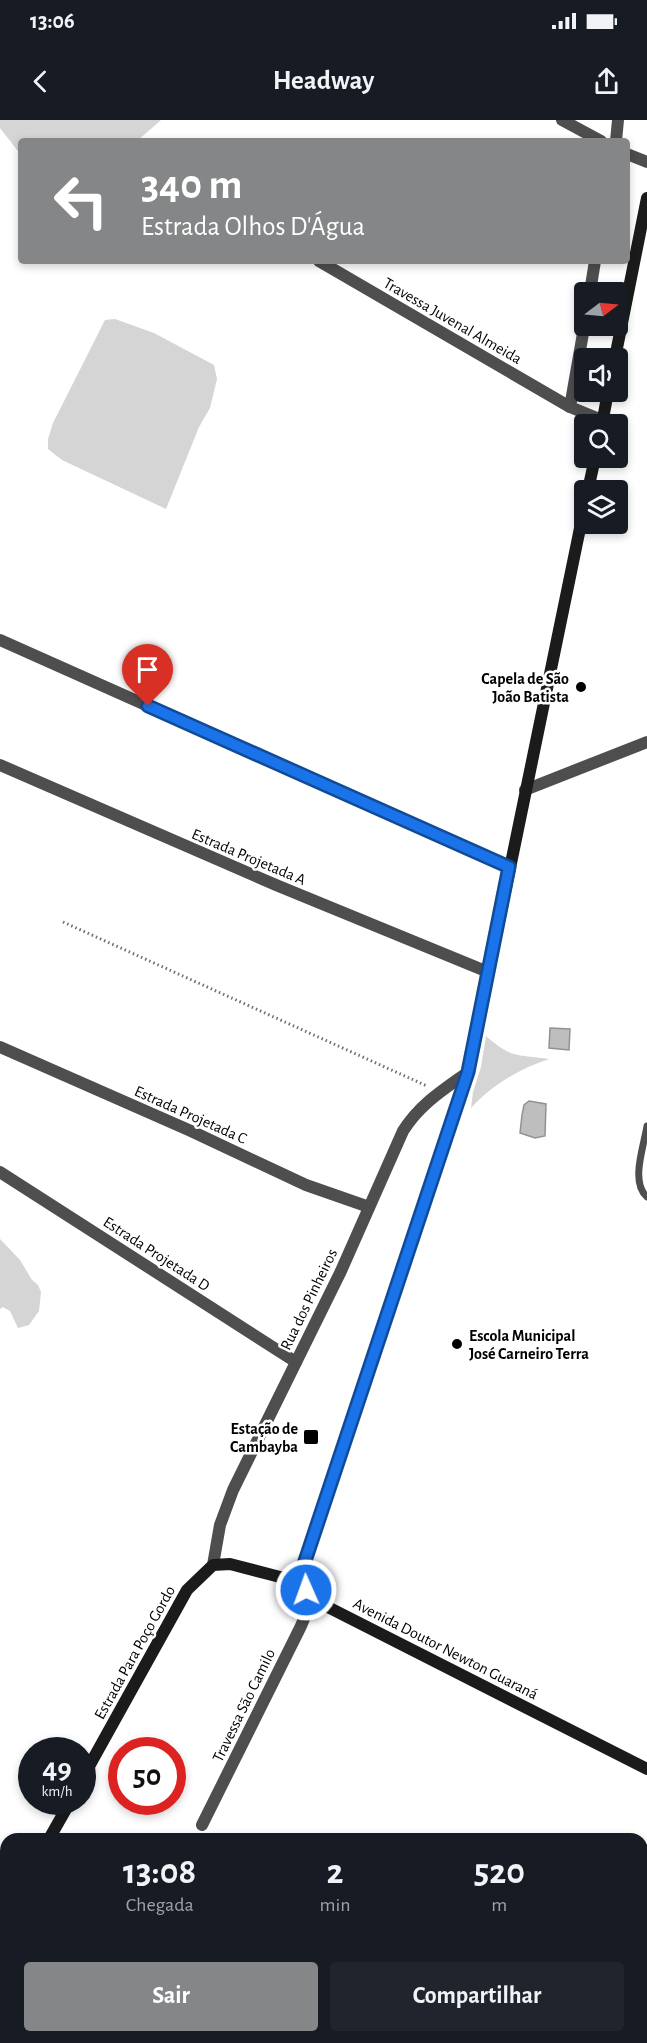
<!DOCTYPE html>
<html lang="pt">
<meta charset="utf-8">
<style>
body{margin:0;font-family:"Alegreya Sans",sans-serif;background:#20242c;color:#f1f3f6;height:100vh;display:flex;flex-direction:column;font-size:22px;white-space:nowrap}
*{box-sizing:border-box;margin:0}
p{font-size:20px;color:#9ea1a6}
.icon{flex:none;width:33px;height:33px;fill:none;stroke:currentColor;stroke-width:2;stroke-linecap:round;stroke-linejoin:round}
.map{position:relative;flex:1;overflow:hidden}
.details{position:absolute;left:0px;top:1713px;width:648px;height:210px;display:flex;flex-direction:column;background:#171b24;border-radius:18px 18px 0 0;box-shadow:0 3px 9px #0003}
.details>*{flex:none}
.hud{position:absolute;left:18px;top:18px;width:612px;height:126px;border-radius:6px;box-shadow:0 3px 9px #0003;background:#858687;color:#fff;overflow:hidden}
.needle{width:39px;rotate:74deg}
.buttons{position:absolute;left:574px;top:162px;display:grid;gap:12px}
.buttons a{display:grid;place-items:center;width:54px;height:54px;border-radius:6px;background:#171b24;box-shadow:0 3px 9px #0003;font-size:30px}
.speed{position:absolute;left:18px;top:1617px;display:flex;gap:12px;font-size:30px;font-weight:700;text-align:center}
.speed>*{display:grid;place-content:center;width:78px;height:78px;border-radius:50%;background:#171b24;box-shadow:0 3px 9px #0003;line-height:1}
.speed small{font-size:15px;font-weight:400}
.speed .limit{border:9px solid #d22;background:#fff;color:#111}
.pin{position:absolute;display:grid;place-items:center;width:51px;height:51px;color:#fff;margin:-62px -26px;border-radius:50% 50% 50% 0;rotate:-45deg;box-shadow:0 0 6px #0007}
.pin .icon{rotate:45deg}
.me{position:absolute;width:66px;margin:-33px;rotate:358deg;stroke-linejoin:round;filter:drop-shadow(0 0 4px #0008)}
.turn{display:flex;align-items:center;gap:21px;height:126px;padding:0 24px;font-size:27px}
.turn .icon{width:78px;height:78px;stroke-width:2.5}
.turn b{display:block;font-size:42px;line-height:51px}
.eta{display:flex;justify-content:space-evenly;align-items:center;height:102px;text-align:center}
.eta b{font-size:36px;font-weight:600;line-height:42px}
.action{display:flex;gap:12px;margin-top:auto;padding:12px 24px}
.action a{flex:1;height:69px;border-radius:6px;background:#858687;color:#fff;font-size:24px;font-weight:600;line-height:69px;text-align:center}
.action a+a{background:#20242c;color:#f1f3f6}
.status{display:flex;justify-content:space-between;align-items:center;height:42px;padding:0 30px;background:#171b24;direction:ltr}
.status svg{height:16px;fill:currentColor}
header{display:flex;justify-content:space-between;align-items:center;height:78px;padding:0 24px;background:#171b24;font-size:27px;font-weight:600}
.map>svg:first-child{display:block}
.green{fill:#d5d5d5}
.building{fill:#bebebe;stroke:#929292;stroke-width:1.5}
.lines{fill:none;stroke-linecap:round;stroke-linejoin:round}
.path{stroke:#707070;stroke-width:3;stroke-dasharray:1.5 3;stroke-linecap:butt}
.service{stroke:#4e4e4e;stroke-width:7}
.minor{stroke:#4e4e4e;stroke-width:12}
.secondary{stroke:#1b1b1b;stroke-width:12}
.route-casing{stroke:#114b97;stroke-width:15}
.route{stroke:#1a73e8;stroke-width:10}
.poi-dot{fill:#000;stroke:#fff;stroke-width:2}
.labels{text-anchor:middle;stroke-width:5;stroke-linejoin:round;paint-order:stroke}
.street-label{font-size:16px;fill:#000;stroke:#fff}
.poi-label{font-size:16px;font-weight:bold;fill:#000;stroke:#fff;text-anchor:end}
</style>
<div class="status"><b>13:06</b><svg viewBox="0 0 49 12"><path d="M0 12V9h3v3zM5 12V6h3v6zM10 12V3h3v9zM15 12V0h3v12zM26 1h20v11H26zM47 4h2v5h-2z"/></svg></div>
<header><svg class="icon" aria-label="back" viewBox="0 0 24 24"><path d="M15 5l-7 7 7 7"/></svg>Headway<svg class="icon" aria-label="share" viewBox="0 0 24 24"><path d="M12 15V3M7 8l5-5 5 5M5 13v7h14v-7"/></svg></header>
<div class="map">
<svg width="647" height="1923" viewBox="0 0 647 1923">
<rect width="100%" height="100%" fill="#fff"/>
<g class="green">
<polygon points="0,0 161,0 137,21 21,21 21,35 0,8"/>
<polygon points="115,199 154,213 214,245 217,259 210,288 199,307 166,389 62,340 48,329 48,319 53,303 105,200"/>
<path d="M486,916C512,939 517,934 549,939C519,949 493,964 471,988L473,972L481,947Z"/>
<polygon points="0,1119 20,1140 32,1160 38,1165 41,1172 39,1191 29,1205 18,1208 10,1191 3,1187 0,1189"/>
</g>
<g class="building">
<polygon points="550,908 570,909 569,930 549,928"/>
<polygon points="529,981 546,984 545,1016 535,1018 520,1013 522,995 524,985"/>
</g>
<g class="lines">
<polyline class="path" points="63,802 427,966"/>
<path class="service" d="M647,1006C644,1026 630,1062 647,1077"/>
<g class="minor">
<polyline points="562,0 601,21"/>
<polyline points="616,21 618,0"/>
<polyline points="627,34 647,42"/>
<polyline points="319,141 570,287"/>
<polyline points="590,172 595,141"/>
<polyline points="585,202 570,287 602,300"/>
<polyline points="0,520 509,747"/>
<polyline points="0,645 276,765 488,852"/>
<polyline points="525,670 647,622"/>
<polyline points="0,927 191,1011 306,1065 369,1087"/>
<polyline points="0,1052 296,1242"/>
<path d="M213,1445L220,1405L233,1370L341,1151L403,1011C420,984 443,970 468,952"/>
<polyline points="202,1705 301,1506 312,1479"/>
</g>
<g class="secondary">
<polyline points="615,238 647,78"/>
<polyline points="602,304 608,272"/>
<polyline points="588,370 595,338"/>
<path d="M585,384L468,952L303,1447C302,1460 304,1468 312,1479L647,1649"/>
<polyline points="82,1659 187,1470 213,1445 230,1444 280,1457 302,1459"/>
<polyline points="49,1719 70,1682"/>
<polyline points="0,1788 6,1781"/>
</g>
</g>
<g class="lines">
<defs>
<polyline id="route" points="148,586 509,747 468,952 303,1447 306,1470"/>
</defs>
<use href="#route" class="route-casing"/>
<use href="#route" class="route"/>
</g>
<g class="poi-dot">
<circle cx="581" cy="567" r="6"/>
<circle cx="457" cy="1224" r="6"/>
<rect x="303" y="1309" width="16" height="16" rx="3"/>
</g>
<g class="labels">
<g class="street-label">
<text transform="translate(453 200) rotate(30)" y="6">Travessa Juvenal Almeida</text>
<text transform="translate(249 736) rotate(23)" y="6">Estrada Projetada A</text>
<text transform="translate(191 994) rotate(24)" y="6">Estrada Projetada C</text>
<text transform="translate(157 1133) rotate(33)" y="6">Estrada Projetada D</text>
<text transform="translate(308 1179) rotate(-64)" y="6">Rua dos Pinheiros</text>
<text transform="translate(446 1528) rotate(27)" y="6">Avenida Doutor Newton Guaraná</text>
<text transform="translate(134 1532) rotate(-61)" y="6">Estrada Para Poço Gordo</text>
<text transform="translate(243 1585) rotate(-64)" y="6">Travessa São Camilo</text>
</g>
<g class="poi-label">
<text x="569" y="564">Capela de São<tspan x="569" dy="18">João Batista</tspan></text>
<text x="469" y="1221" text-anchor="start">Escola Municipal<tspan x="469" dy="18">José Carneiro Terra</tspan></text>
<text x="298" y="1314">Estação de<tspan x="298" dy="18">Cambayba</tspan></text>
</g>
</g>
</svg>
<div class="buttons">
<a><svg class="needle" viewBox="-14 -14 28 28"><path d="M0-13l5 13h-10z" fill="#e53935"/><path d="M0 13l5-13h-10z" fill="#9ea1a6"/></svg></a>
<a><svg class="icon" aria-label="sound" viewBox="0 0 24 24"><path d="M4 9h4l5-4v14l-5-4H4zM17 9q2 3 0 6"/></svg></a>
<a><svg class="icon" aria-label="search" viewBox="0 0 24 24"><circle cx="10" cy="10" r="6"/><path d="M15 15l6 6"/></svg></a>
<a><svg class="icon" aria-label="layers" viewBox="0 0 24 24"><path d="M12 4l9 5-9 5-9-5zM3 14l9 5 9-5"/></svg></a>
</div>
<div class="speed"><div>49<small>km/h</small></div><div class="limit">50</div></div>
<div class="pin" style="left:148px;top:586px;background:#d93025"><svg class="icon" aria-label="arrive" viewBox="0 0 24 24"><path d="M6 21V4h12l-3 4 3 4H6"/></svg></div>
<svg class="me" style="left:306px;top:1470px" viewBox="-20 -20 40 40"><circle r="17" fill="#1a73e8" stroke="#fff" stroke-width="3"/><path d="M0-11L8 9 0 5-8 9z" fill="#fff"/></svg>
<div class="hud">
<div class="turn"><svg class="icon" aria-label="left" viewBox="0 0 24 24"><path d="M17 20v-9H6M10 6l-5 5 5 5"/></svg><div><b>340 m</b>Estrada Olhos D'Água</div></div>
</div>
<section class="details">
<div class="eta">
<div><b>13:08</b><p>Chegada</p></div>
<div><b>2</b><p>min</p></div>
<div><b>520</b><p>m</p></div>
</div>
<div class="action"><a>Sair</a><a>Compartilhar</a></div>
</section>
</div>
